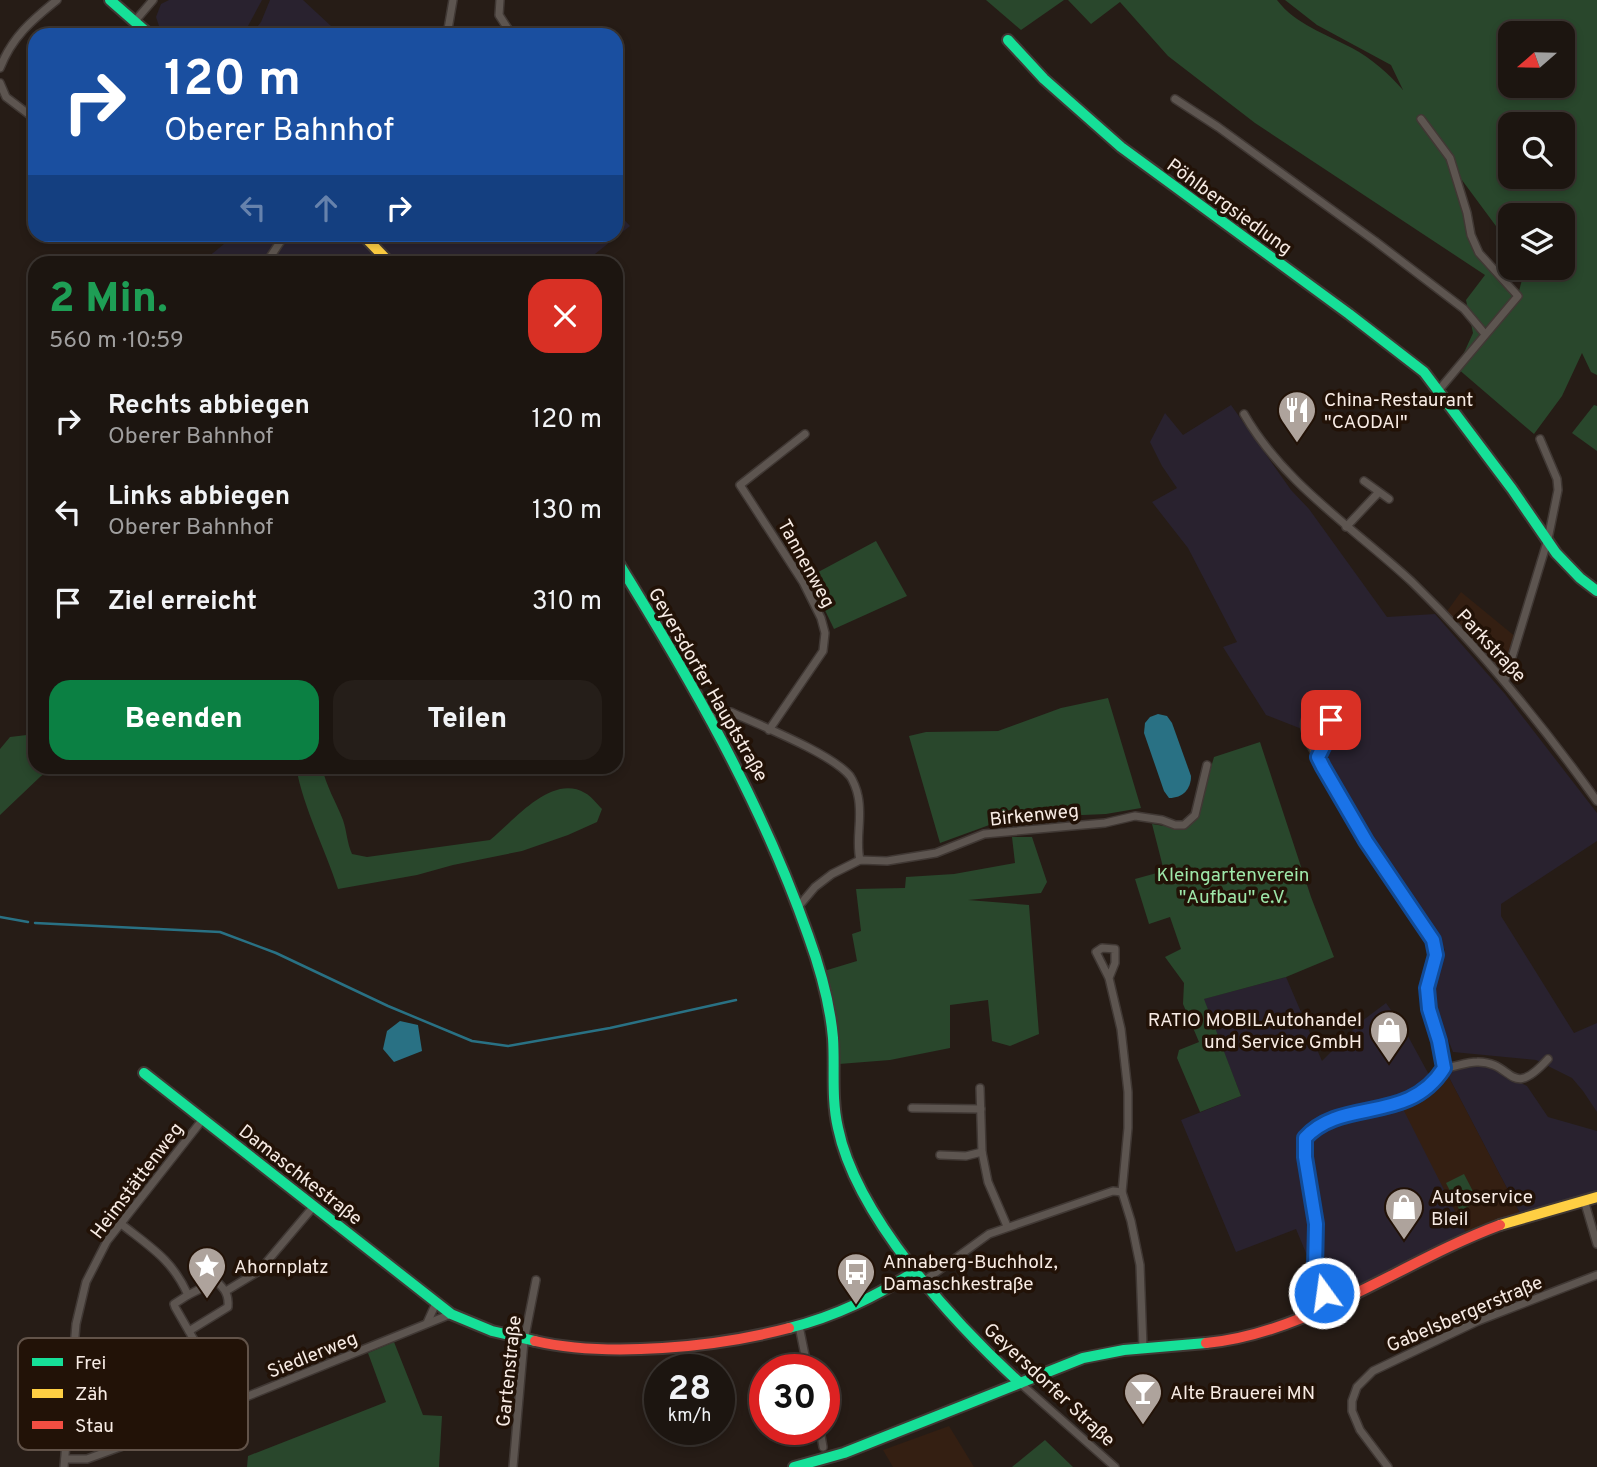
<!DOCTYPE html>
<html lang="de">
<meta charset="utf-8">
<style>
body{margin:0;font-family:Overpass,sans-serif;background:#251e19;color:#f1f3f6;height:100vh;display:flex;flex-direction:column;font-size:26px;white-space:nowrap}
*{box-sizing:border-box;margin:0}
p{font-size:23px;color:#a09f9f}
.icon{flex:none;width:38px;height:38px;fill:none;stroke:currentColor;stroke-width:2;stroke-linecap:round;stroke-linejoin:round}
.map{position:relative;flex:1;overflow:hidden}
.details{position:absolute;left:28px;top:256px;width:595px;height:518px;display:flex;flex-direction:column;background:#1c1510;border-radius:21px;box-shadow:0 4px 10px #0003,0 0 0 2px #3a3430}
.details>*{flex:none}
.banner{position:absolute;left:28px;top:28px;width:595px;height:214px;border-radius:21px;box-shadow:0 4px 10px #0003,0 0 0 2px #3a3430;background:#1a4fa0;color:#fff;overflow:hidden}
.needle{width:46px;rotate:250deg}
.tools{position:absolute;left:1498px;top:21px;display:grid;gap:14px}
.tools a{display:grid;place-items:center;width:77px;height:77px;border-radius:14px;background:#1c1510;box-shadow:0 4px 10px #0003,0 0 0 2px #3a3430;font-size:35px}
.speed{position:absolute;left:644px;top:1354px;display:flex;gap:14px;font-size:35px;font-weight:700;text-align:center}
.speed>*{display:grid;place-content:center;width:91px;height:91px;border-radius:50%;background:#1c1510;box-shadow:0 4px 10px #0003,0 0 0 2px #3a3430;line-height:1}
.speed small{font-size:18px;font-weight:400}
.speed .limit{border:10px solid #d22;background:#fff;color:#111}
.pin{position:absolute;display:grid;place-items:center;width:60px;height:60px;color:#fff;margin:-30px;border-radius:14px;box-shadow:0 4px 10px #0006}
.me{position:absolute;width:77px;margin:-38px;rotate:346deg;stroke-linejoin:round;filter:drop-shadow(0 0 5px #0008)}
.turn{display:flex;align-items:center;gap:24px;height:147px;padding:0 21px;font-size:32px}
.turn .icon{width:91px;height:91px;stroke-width:2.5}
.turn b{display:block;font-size:49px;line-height:60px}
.lanes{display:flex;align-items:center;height:66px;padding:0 21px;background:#0003;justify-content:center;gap:35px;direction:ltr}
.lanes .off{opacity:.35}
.round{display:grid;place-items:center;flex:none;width:74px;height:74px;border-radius:21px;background:#251e19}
.head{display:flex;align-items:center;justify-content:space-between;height:119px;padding:0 21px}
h1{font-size:42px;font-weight:800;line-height:52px;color:#1e9e55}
.primary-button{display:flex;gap:14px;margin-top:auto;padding:14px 21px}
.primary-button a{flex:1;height:80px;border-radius:21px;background:#0b8043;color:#fff;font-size:28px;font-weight:800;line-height:80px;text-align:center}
.primary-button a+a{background:#251e19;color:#f1f3f6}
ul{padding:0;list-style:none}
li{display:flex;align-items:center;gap:21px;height:91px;padding:0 21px}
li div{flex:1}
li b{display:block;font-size:26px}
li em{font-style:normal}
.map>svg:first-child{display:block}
.commercial{fill:#29222f}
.built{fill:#341f12}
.green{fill:#29472c;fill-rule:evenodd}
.water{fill:#297184}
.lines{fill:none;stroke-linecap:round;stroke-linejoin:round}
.stream{stroke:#297184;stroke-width:2.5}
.street-casing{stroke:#403834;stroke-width:10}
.fast-casing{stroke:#403834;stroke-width:14}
.slow-casing{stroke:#403834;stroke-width:14}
.jam-casing{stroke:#403834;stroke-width:14}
.street{stroke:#5d5550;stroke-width:7}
.fast{stroke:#16e098;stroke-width:10}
.slow{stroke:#ffcf43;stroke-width:10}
.jam{stroke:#f24e42;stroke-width:10}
.route-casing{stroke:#114b97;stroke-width:18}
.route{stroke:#1a73e8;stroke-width:12}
.labels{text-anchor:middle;stroke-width:7;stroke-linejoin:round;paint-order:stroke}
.street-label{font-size:19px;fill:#f7ebe4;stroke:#221207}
.poi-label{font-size:19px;fill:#f7ebe4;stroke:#221207;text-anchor:start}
.park-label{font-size:19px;fill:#9ee7a9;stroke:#221207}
.key{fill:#221207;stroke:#625349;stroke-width:2}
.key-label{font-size:19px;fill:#f7ebe4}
</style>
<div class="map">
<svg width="1597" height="1467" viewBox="0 0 1597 1467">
<rect width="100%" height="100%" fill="#261c16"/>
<g class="commercial">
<polygon points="169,0 262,0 248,26 240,35 165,35 160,29 156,17 161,4"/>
<polygon points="270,0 303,0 331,26 327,31 330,34 251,35 261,22"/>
<polygon points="616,211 630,226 585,262 202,262 224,244 227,235 616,234"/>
<polygon points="1231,405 1291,490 1309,509 1387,617 1435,614 1505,694 1597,813 1597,841 1501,904 1501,916 1574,1033 1597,1023 1597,1112 1583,1091 1572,1078 1536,1060 1453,1052 1436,1009 1434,993 1445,950 1340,788 1312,733 1266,715 1223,647 1237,642 1188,548 1152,502 1177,488 1162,466 1150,442 1165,413 1183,435"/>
<polygon points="1286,977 1322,1061 1362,1021 1386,1003 1403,1027 1434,1084 1468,1237 1337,1300 1326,1275 1306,1253 1296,1229 1236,1252 1181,1120 1241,1096 1203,999"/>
<polygon points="1478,1061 1527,1086 1548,1117 1597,1131 1597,1191 1522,1217 1444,1068"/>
</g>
<g class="built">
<polygon points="1461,592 1517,638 1506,675 1445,614"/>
<polygon points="1444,1068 1522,1217 1468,1237 1400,1103 1414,1097"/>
<polygon points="949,1426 974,1467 893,1467 883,1450"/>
</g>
<g class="green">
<polygon points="986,0 1064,0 1021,30"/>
<path d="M1068,0H1277C1295,24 1326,34 1352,48C1371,58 1389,74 1403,90L1391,65L1317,25L1285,0H1597V375L1591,372L1582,353L1562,396L1534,434L1457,368L1473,333L1466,300L1485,275L1255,123L1168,56L1120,2L1091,24ZM1510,33H1563V86H1510ZM1510,124H1563V177H1510ZM1456,172L1510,245V215H1563V268H1525L1518,295L1479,253Z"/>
<polygon points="1594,405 1597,406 1597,451 1572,433"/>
<polygon points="876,541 907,596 834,629 809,577"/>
<polygon points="1108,698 1141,808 1106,814 1060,816 992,824 940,843 909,736 926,732 998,731 1061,708"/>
<polygon points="35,734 35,766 56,767 41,776 0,815 0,749 10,737"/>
<polygon points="1260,742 1311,897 1334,957 1286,977 1204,999 1241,1096 1200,1112 1177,1058 1179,1050 1199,1042 1183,1004 1184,983 1165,957 1181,949 1170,917 1149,924 1135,879 1164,871 1152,824 1176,828 1197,816 1214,757"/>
<path d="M296,767H322C326,786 336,802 343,820C347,832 347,843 352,854L367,857L490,840C513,822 551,773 585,793C591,796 597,804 602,809L597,822L568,835L522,851L453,865L417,875L338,889C325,848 304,810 296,767Z"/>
<polygon points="1012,837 1032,837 1047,882 1041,893 968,900 1029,905 1039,1034 1010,1046 992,1041 988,1000 950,1005 950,1048 890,1060 839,1064 832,1004 824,971 857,961 852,934 861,931 856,889 905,888 906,877 954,874 1015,863"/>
<polygon points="1464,1174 1478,1201 1460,1211 1446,1183"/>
<polygon points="394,1342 423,1415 442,1416 439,1467 247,1467 248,1456 386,1402 368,1353"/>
<polygon points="1045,1440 1073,1467 1012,1467"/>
</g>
<g class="water">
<path d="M1158,714L1167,716L1172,723L1191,776C1191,789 1183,798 1169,798L1164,791L1144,733L1145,723L1150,717Z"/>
<polygon points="400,1021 418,1025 422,1051 394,1062 383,1049 387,1031"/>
</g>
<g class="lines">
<g class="stream">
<polyline points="0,917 28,922"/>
<polyline points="35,923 220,932 276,953 388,1006 472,1041 508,1046 610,1028 736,1000"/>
</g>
<defs>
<g id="street">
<polyline points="500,0 499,15 512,35"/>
<polyline points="135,21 153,0"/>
<polyline points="447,35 453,0"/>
<path d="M0,68C12,37 32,20 57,0"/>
<polyline points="0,83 6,97 35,119"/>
<polyline points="1175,99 1218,127 1375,241 1464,309 1485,334"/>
<polyline points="1421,119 1450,158 1467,213 1471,235 1479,253 1518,296 1438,391"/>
<polyline points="241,234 258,238 285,234"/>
<polyline points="267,262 284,236"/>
<path d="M1244,414C1284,484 1354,528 1412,582C1481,649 1541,723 1597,801"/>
<polyline points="1364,481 1389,499"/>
<polyline points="1346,527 1378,493"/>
<polyline points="1505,680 1548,539 1558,490 1557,479 1540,439"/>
<path d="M711,718L721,712H731C759,725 831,753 850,776C853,780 857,790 858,796C863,818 855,839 860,860"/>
<polyline points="769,730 823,651 825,633 821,618 803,582 740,485 805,434"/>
<path d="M1318,757L1332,726L1329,717L1318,710C1299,715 1304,730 1310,744L1366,841L1433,941L1436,955L1427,988L1429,1009L1439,1041L1444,1068C1408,1125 1343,1097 1305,1138V1157L1316,1224L1315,1269L1328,1305"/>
<polyline points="798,907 815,887 832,874 860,860 887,861 936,853 984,834 1105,823 1135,816 1162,820 1175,825 1184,825 1195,815 1207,765"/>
<polyline points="1109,978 1115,963 1115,949 1102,948 1096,952 1109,978 1121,1029 1128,1092 1128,1128 1122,1192 1131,1221 1140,1265 1143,1348"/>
<path d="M1444,1068C1455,1067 1466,1062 1477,1062C1514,1061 1509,1102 1548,1059"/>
<polyline points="980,1088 982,1152 988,1182 1007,1226"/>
<polyline points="912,1108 981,1109"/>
<polyline points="940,1155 966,1156 982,1152"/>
<polyline points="1584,1200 1597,1244"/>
<path d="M120,1223C150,1247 172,1259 188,1295L174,1304L175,1307L205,1359L224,1407"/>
<polyline points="924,1281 989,1234 1113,1191 1122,1192"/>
<polyline points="226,1291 259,1271 314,1206"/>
<path d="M188,1295L216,1281C225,1289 229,1295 228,1307L189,1331"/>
<polyline points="427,1323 436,1303"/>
<polyline points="799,1326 808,1370"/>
<polyline points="1020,1383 1115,1467"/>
<polyline points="820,1430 823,1447"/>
<polyline points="65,1459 87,1459 142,1439 451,1314"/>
<polyline points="64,1467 76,1324 86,1282 107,1241 203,1119"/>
<polyline points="513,1467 524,1341 536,1280"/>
<polyline points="1388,1467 1360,1430 1352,1411 1352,1401 1357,1387 1373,1371 1478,1321 1597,1275"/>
</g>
<g id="fast">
<polyline points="110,0 150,35"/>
<polyline points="1008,40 1044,79 1121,147 1349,314 1424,372 1512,489 1556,553 1580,578 1597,591"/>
<path d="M616,559C691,680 761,801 808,935C820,968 830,1003 833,1038C835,1068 831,1098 838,1128C856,1216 954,1323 1020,1383"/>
<polyline points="144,1073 451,1314 492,1331 535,1341"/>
<path d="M789,1328C837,1316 874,1297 916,1271"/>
<polyline points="794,1467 844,1453 1083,1358 1124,1350 1206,1343"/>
</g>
<g id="slow">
<polyline points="362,234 389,262"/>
<polyline points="1500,1225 1597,1197"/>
</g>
<g id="jam">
<path d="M535,1341C608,1358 717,1347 789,1328"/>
<path d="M1206,1343C1307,1334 1405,1260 1500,1225"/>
</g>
</defs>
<use href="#street" class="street-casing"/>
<use href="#fast" class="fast-casing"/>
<use href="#slow" class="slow-casing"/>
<use href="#jam" class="jam-casing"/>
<use href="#street" class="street"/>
<use href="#fast" class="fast"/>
<use href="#slow" class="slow"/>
<use href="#jam" class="jam"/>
</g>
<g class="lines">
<defs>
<path id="route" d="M1324,1293L1315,1269L1316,1224L1305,1157V1138C1342,1097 1408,1125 1444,1068L1439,1041L1429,1009L1427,988L1436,955L1433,940L1366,841L1323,767L1318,757L1331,731V720"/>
</defs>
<use href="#route" class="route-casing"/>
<use href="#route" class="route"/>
</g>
<defs>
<symbol id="restaurant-pin" viewBox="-11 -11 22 30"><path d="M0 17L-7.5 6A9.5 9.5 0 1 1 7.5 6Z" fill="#aea39c" stroke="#221207"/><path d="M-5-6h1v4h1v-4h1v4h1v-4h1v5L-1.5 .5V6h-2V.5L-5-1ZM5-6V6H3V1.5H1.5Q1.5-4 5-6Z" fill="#fff"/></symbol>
<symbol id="shop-pin" viewBox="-11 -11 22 30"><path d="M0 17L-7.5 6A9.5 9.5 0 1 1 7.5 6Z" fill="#aea39c" stroke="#221207"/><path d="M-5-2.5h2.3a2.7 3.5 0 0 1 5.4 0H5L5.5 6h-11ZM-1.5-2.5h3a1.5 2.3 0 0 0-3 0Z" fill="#fff"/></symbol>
<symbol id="sight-pin" viewBox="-11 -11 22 30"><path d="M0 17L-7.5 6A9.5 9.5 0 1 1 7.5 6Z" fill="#aea39c" stroke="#221207"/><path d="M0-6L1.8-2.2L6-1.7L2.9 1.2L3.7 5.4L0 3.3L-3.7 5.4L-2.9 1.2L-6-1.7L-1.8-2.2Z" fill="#fff"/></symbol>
<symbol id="bus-pin" viewBox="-11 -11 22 30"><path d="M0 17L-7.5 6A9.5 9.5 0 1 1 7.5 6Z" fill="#aea39c" stroke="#221207"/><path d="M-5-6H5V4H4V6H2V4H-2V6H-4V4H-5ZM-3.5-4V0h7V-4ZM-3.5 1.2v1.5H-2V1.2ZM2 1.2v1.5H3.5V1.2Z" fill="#fff"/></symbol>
<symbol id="bar-pin" viewBox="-11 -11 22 30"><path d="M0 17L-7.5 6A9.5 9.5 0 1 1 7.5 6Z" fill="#aea39c" stroke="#221207"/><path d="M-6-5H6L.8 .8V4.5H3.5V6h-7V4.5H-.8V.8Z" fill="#fff"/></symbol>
</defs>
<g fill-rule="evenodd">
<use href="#restaurant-pin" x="1275" y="388" width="44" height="60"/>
<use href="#shop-pin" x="1367" y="1008" width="44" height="60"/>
<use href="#shop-pin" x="1382" y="1185" width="44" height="60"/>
<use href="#sight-pin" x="185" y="1244" width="44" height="60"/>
<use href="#bus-pin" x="834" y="1250" width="44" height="60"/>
<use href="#bar-pin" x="1121" y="1370" width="44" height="60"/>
</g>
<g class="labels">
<g class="street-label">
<text transform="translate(1230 206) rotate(36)" y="7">Pöhlbergsiedlung</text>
<text transform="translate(807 563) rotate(61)" y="7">Tannenweg</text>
<text transform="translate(1492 645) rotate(47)" y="7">Parkstraße</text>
<text transform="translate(709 684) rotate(60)" y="7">Geyersdorfer Hauptstraße</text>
<text transform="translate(1034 814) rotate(-6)" y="7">Birkenweg</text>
<text transform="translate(301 1174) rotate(38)" y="7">Damaschkestraße</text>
<text transform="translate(136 1180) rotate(-53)" y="7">Heimstättenweg</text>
<text transform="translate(1464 1313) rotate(-23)" y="7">Gabelsbergerstraße</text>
<text transform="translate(312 1354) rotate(-22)" y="7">Siedlerweg</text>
<text transform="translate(508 1371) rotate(-84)" y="7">Gartenstraße</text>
<text transform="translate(1050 1384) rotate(43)" y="7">Geyersdorfer Straße</text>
</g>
<g class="poi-label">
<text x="1324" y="406">China-Restaurant<tspan x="1324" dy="22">"CAODAI"</tspan></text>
<text x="1362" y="1026" text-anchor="end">RATIO MOBILAutohandel<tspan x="1362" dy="22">und Service GmbH</tspan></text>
<text x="1431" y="1203">Autoservice<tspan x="1431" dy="22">Bleil</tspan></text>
<text x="883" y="1268">Annaberg-Buchholz,<tspan x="883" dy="22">Damaschkestraße</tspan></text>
<text x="234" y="1273">Ahornplatz</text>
<text x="1170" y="1399">Alte Brauerei MN</text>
</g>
<g class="park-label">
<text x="1233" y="881">Kleingartenverein<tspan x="1233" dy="22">"Aufbau" e.V.</tspan></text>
</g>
</g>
<rect x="18" y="1338" width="230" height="112" rx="10" class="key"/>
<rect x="32" y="1358" width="31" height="8" fill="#16e098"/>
<rect x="32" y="1389" width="31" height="9" fill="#ffcf43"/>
<rect x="32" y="1421" width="31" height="8" fill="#f24e42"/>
<g class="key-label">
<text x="75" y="1369">Frei</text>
<text x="75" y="1400">Zäh</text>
<text x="75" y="1432">Stau</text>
</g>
</svg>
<div class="tools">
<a><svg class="needle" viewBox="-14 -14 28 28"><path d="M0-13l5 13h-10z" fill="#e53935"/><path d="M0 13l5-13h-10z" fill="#a09f9f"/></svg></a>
<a><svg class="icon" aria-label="search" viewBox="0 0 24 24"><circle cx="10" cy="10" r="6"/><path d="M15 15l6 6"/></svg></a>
<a><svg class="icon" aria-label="layers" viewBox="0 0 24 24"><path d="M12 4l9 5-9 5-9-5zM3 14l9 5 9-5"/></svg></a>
</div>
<div class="speed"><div>28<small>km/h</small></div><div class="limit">30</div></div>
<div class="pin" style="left:1331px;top:720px;background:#d93025"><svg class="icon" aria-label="arrive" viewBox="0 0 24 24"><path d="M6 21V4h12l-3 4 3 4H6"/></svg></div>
<svg class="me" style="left:1324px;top:1293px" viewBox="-20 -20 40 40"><circle r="17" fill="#1a73e8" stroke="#fff" stroke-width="3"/><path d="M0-11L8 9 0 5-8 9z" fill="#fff"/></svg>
<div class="banner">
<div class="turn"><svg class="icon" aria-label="right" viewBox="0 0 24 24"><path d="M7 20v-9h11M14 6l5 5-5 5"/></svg><div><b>120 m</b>Oberer Bahnhof</div></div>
<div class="lanes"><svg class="icon off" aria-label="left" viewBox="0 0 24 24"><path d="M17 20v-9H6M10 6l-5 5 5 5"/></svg><svg class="icon off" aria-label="ahead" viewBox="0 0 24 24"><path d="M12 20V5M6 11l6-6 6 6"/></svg><svg class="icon" aria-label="right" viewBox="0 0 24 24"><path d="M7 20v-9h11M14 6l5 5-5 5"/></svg></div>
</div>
<section class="details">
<div class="head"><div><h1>2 Min.</h1><p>560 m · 10:59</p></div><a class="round" style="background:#d93025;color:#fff"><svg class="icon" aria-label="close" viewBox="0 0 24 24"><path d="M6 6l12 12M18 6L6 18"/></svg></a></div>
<ul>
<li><svg class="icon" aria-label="right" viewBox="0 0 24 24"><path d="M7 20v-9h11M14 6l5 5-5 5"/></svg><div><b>Rechts abbiegen</b><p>Oberer Bahnhof</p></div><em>120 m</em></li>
<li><svg class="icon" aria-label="left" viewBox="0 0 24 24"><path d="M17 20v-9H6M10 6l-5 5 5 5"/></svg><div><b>Links abbiegen</b><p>Oberer Bahnhof</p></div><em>130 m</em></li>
<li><svg class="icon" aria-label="arrive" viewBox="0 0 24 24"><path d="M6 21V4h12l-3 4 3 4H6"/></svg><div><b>Ziel erreicht</b></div><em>310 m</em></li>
</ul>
<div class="primary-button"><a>Beenden</a><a>Teilen</a></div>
</section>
</div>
